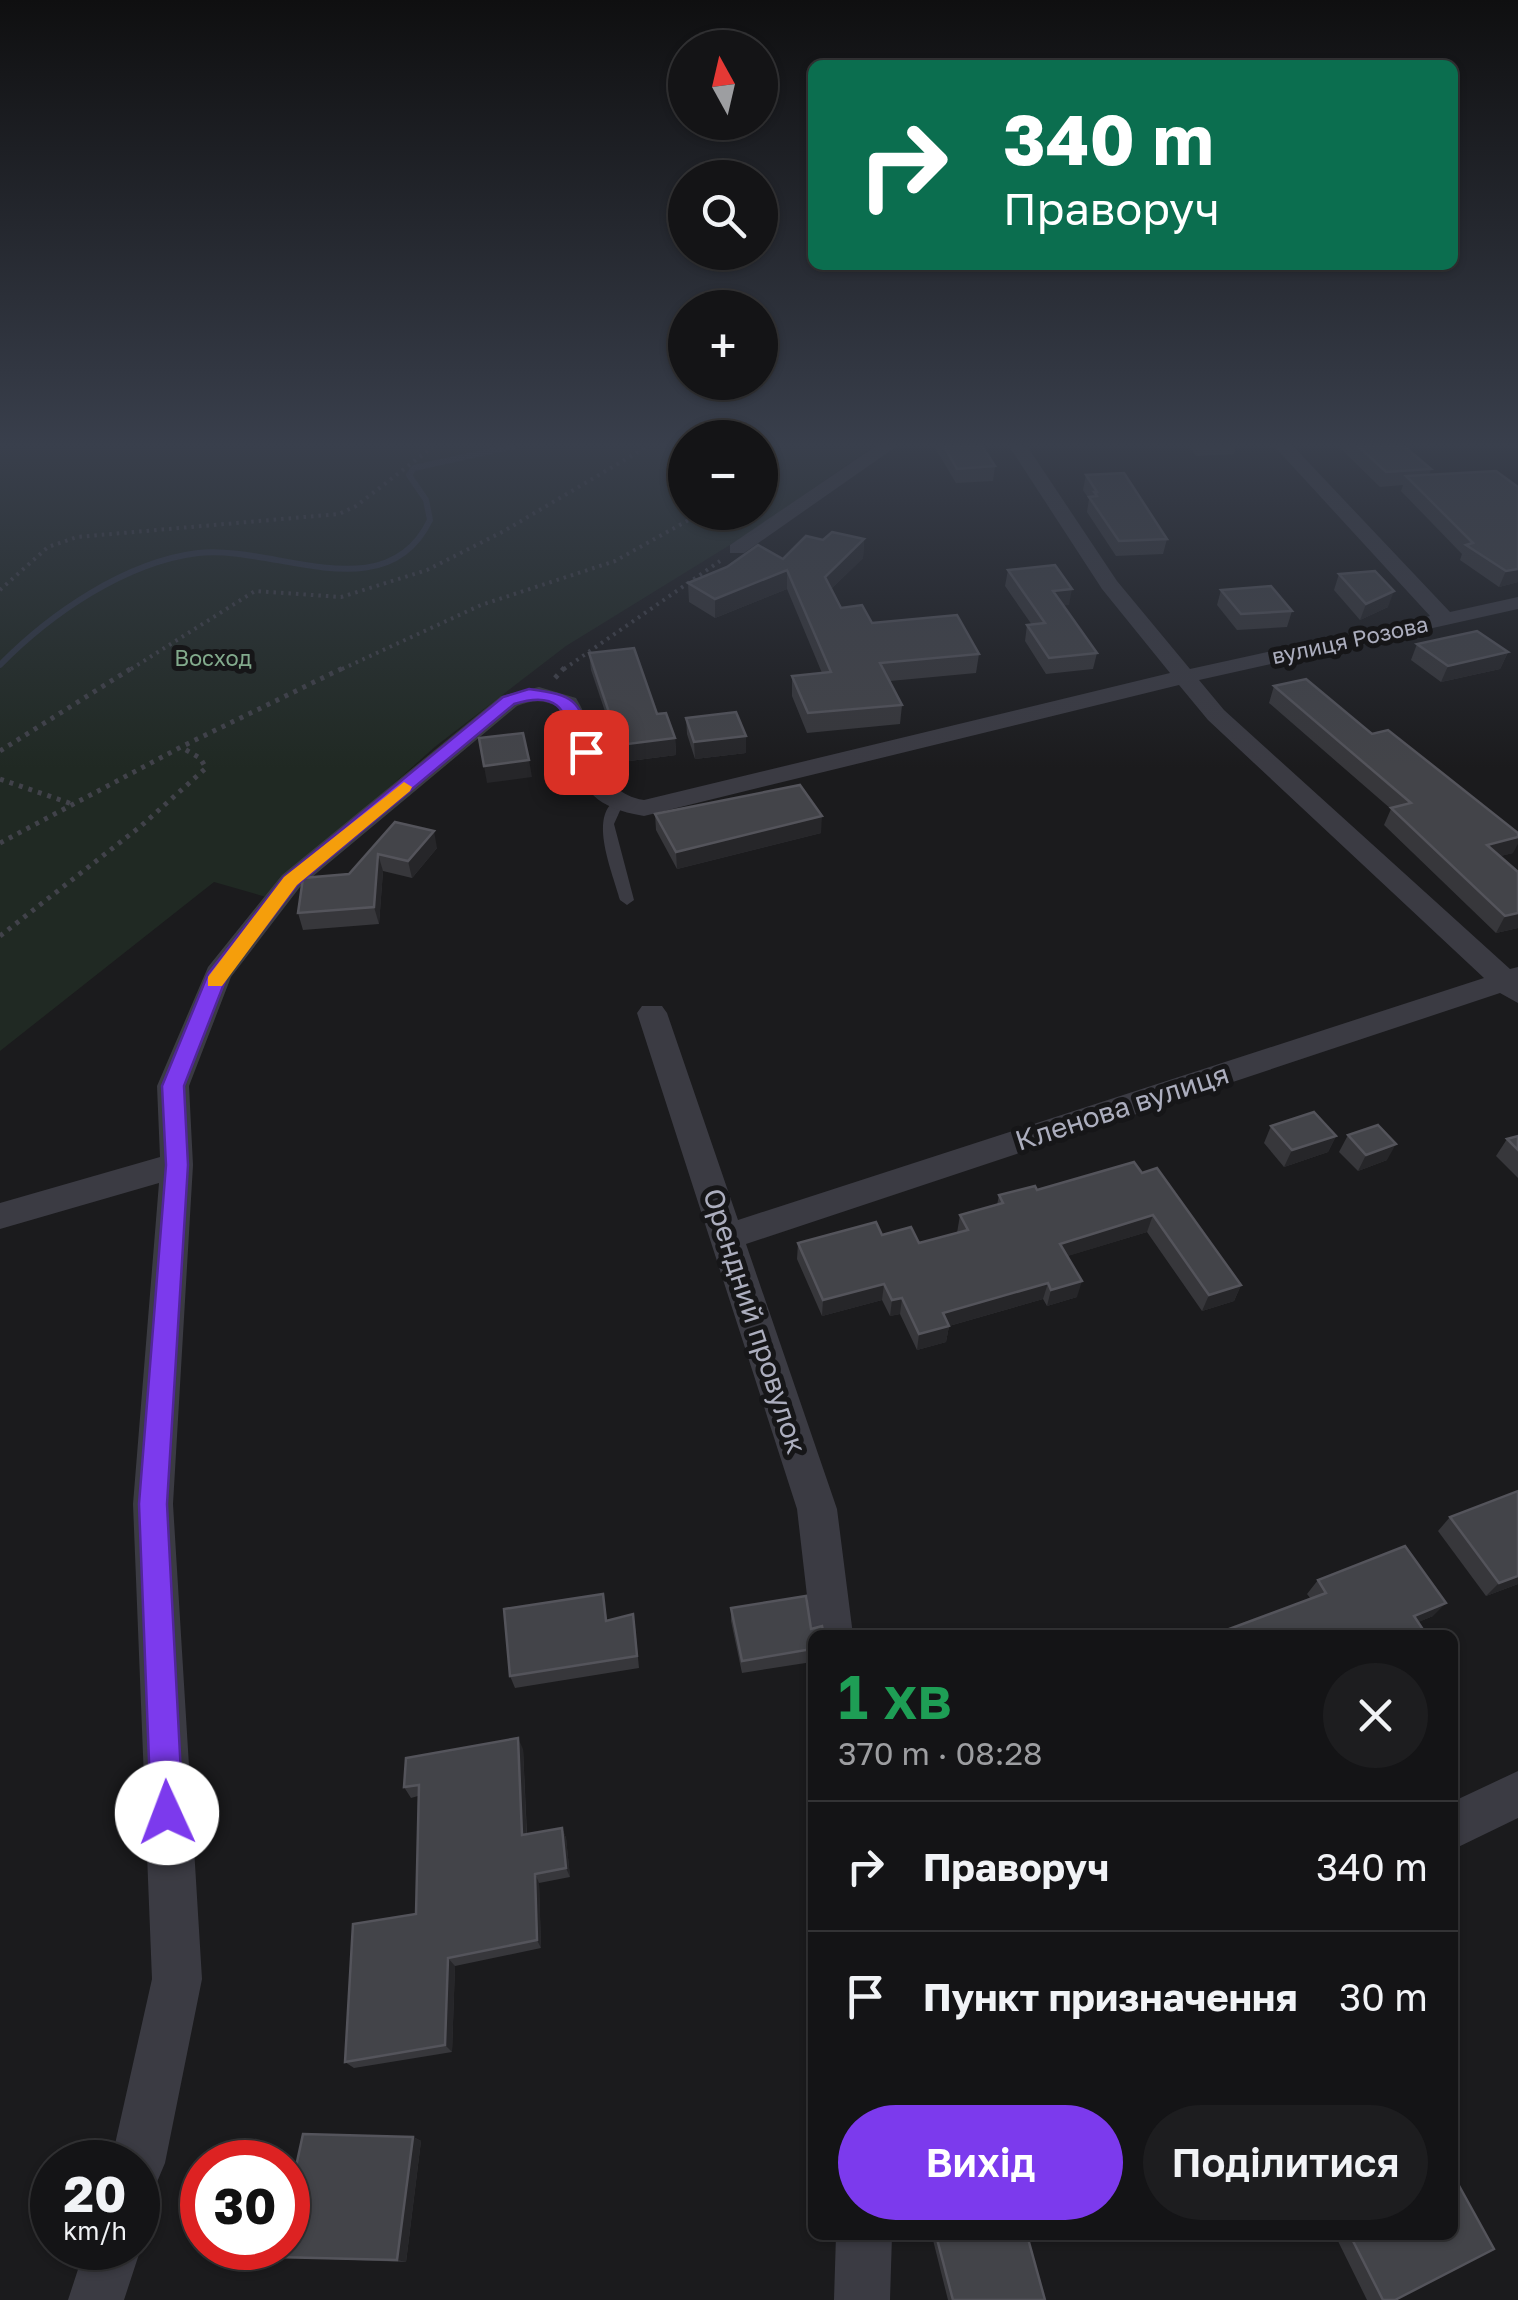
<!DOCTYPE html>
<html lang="uk">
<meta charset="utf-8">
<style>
body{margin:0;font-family:"Golos Text",sans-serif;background:#1d1d1f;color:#f1f3f6;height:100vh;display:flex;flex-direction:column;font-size:38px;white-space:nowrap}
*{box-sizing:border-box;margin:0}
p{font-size:32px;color:#9d9ea1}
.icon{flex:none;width:55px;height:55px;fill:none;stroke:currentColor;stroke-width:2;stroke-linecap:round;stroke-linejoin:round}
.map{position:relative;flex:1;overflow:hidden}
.sheet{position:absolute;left:808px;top:1630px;width:650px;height:610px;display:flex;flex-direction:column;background:#141416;border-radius:15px;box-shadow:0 2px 8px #0004,0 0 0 2px #333335}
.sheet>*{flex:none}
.guide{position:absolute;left:808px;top:60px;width:650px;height:210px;border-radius:15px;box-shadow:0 2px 8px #0004,0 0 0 2px #333335;background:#0b6e4f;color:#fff;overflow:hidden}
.needle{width:65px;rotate:352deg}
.fabs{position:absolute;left:668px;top:30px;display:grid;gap:20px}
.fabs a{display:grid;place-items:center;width:110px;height:110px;border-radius:50%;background:#141416;box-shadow:0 2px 8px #0004,0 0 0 2px #333335;font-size:50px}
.speed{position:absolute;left:30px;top:2140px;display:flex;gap:20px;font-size:50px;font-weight:700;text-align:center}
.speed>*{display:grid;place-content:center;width:130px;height:130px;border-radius:50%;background:#141416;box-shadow:0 2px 8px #0004,0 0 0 2px #333335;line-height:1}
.speed small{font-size:25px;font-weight:400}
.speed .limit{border:15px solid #d22;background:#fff;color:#111}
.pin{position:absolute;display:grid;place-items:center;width:85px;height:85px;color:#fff;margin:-42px;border-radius:20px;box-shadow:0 5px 15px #0006}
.me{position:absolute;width:110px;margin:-55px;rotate:358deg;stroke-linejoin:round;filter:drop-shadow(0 0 8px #0008)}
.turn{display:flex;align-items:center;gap:35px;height:210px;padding:0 30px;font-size:45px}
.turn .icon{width:130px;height:130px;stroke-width:2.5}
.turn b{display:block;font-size:70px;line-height:85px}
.round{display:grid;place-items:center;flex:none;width:105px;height:105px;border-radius:52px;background:#1d1d1f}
.summary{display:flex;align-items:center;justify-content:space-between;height:170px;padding:0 30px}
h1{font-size:60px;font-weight:600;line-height:75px;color:#1e9e55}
.primary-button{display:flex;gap:20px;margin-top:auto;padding:20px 30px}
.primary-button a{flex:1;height:115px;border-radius:60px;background:#7c3aed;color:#fff;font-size:40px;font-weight:600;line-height:115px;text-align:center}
.primary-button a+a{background:#1d1d1f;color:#f1f3f6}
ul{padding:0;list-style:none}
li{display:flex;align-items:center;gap:30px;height:130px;padding:0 30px;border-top:2px solid #333335}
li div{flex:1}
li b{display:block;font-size:38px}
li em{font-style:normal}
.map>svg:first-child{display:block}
.green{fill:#202923}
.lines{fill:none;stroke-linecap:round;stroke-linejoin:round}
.stream{stroke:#2f3643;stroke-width:6}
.path-far1{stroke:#41424a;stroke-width:4;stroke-dasharray:2.5 5;stroke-linecap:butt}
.path{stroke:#41424a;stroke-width:5;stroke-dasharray:4 6;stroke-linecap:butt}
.service{fill:#3b3b43;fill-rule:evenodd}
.minor{fill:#3b3b43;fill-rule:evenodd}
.wall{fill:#37373b}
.shaded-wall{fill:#262629}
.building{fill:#434449;stroke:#54545b;stroke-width:2.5}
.route{fill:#7c3aed;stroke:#51269a;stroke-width:2.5}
.slow{fill:#f59e0b}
.labels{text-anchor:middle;stroke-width:10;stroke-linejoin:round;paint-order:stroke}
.far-street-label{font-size:22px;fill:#acaebe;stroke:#161618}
.far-park-label{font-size:22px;fill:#82aa8c;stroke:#161618}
.street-label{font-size:28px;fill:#acaebe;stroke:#161618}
</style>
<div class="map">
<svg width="1518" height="2300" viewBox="0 0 1518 2300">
<rect width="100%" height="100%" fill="#1b1b1d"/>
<polygon class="green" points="0,446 685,446 685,512 760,512 760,446 874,446 751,532 566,646 436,746 266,897 214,882 0,1051"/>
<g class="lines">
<path class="stream" d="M0,665C50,614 125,562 198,553C273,544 386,612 430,520L426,500L409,475L414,468L514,446"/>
<g class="path-far1">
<polyline points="0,590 48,547 77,537 339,514 356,506 434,446"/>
<polyline points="131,669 255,591 341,597 427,570 504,531 648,446"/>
<polyline points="342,669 481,605 615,561 703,512"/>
<polyline points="564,669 720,561"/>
</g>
<g class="path">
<polyline points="555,678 566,666"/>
<polyline points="0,751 135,666"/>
<polyline points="0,779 72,804"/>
<polyline points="0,843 181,747 347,666"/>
<polyline points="0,936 141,826 206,768 200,758 181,747"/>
</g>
<path class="service" d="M616,800L623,804L614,824L634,900L627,905L620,900C613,873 588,817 616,800Z"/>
<g class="minor">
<polygon points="876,446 897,446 744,553 730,553 730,545"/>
<path d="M1009,446H1027L1117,581L1190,669L1430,616L1274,446H1293L1450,612L1518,597V609L1199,680L1224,710L1510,969L1518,967V1003L1500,993L746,1244L837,1509L853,1635H812V1639L797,1509L637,1013L642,1006H662L667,1013L738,1220L1484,978L1208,720L1179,685L644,816C566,803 584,765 558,707C544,699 532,700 517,706L300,887L231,977L189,1086L193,1165L173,1504L202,1979L165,2163L157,2182L138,2190V2162H111L152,1979L133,1504L159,1183L0,1229V1203L160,1157L157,1086L208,967L282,875L501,696L539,687L576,698C600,735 592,792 644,800L1170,673L1102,589Z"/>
<polygon points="1518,1771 1518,1818 1452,1850 1452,1802"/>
<polygon points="836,2235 892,2235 890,2300 834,2300"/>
<polygon points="138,2240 141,2248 124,2300 68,2300 85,2248 138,2248"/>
</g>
</g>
<g class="wall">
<polygon points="934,446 982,446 995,466 993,481 956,483"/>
<polygon points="1189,446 1236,446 1234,454 1196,456"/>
<polygon points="1338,446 1404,446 1431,469 1429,475 1518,582 1499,587 1460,560 1462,554 1401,491 1403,485 1380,487"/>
<polygon points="1086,475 1167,539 1163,554 1116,556 1087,512 1089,499 1083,490"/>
<polygon points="864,539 863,558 831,589 841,608 872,623 979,654 976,673 890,681 902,705 900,724 807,733 792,696 792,676 822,673 787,589 715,618 689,602 688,583 783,559 823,540"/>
<polygon points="1008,570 1069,605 1063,605 1097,653 1093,669 1046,674 1025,641 1027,625 1032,625 1005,586"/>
<polygon points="1339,574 1388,607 1360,620 1334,590"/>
<polygon points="1221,590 1292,611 1287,627 1237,630 1217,605"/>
<polygon points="1417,644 1508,652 1500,669 1441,682 1411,660"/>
<polygon points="589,653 675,738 676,755 622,762 591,670"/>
<polygon points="1274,686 1513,853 1500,856 1518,872 1518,928 1496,933 1384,825 1391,809 1269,703"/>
<polygon points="686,718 746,736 746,753 695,759 687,734"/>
<polygon points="655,814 821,833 677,869 656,830"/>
<polygon points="395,822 437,848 412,878 383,871 379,924 303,930 298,913 349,874"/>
<polygon points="1271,1126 1336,1136 1328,1152 1284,1167 1264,1143"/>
<polygon points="1348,1135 1387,1160 1358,1171 1339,1152"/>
<polygon points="1518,1136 1518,1178 1496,1156 1507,1139"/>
<polygon points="1142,1173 1241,1285 1234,1301 1202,1311 1147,1232 1067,1256 1077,1297 1047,1306 1043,1299 949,1326 946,1342 917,1350 900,1314 890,1316 882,1300 822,1316 797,1259 798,1243 882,1235 919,1243 957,1233 960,1215 997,1205 999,1195"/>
<polygon points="1518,1491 1518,1584 1486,1596 1438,1531 1450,1517"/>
<polygon points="1318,1580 1433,1616 1418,1622 1422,1628 1416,1635 1213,1635 1311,1599 1307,1594"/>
<polygon points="603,1594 607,1620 635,1627 639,1668 515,1688 510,1676"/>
<polygon points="731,1608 811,1629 812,1635 812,1662 742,1673 731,1621"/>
<polygon points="523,1749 527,1834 562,1828 566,1838 570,1877 539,1883 541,1948 455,1966 452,2052 354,2068 345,2062 416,1914 418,1796 411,1798 404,1787"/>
<polygon points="413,2137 421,2141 406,2262 276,2257"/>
<polygon points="1027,2235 1045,2300 948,2300 932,2236"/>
<polygon points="1335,2235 1452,2235 1395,2300 1367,2300"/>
</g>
<g class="shaded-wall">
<polygon points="864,539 863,558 824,596 825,577"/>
<polygon points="1518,569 1518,582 1499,587 1506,571"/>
<polygon points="787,570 787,589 715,618 715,599"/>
<polygon points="1072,589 1069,605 1050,607 1053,591"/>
<polygon points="1394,591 1388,607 1360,620 1366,604"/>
<polygon points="1508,652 1500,669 1441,682 1448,666"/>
<polygon points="746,736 746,753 695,759 694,742"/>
<polygon points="675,738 676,755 622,762 620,745"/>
<polygon points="529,760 532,777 487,783 484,766"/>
<polygon points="822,816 821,833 677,869 676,852"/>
<polygon points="434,831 437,848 412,878 408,861"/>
<polygon points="1518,837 1518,844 1513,853 1478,862 1487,845"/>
<polygon points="378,854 383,871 379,924 374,907"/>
<polygon points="1518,913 1518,928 1496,933 1505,916"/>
<polygon points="1336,1136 1328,1152 1284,1167 1292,1150"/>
<polygon points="1396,1144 1387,1160 1358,1171 1366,1155"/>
<polygon points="1153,1215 1147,1232 1055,1260 1060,1244"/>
<polygon points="1082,1281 1077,1297 1047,1306 1051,1290"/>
<polygon points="1048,1283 1043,1299 949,1326 946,1342 917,1350 919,1334 943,1313"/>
<polygon points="884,1284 882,1300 822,1316 823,1300"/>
<polygon points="1241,1285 1234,1301 1202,1311 1209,1295"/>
<polygon points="902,1298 900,1314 890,1316 892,1300"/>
<polygon points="1518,1576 1518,1584 1486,1596 1499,1583"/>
<polygon points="1446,1603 1433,1616 1402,1629 1414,1616"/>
<polygon points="518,1738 523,1749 527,1845 522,1835"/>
<polygon points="562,1828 566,1838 570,1877 566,1868"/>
<polygon points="535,1874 539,1883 541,1948 537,1940"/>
<polygon points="448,1958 455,1966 452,2052 445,2045"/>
<polygon points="413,2137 421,2141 406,2262 397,2260"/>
</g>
<g class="building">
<polygon points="944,446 982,446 995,466 957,469"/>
<polygon points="1358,446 1404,446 1431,469 1386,472"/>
<polygon points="1496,471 1518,487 1518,569 1506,571 1466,545 1473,543 1406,476"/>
<polygon points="1124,473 1167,539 1119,541 1089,497 1097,496 1094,492 1097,492 1086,475"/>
<polygon points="832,532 864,539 825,577 841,608 862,605 872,623 957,615 979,654 880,663 902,705 808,713 792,676 831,672 787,570 715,599 688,583 727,567 758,545 783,559 806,536 823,540"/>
<polygon points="1055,565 1072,589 1053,591 1097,653 1049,658 1027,625 1045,623 1008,570"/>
<polygon points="1375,571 1394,591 1366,604 1339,574"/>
<polygon points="1271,586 1292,611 1241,614 1221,590"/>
<polygon points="1477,631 1508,652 1448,666 1417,644"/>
<polygon points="634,648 657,714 666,713 675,738 620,745 589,653"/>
<polygon points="1306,679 1372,734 1388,730 1518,833 1518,837 1487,845 1518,872 1518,913 1505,916 1391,808 1411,803 1274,686"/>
<polygon points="736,712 746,736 694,742 686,718"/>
<polygon points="523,733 529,760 484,766 479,738"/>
<polygon points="800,785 822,816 676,852 655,814"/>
<polygon points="395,822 434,831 408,861 378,854 374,907 298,913 303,878 349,874"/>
<polygon points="1314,1112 1336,1136 1292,1150 1271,1126"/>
<polygon points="1378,1125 1396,1144 1366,1155 1348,1135"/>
<polygon points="1518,1136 1518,1150 1507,1139"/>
<polygon points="1134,1162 1142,1173 1157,1168 1241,1285 1209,1295 1153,1215 1060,1244 1082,1281 1051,1290 1048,1283 943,1313 949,1326 919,1334 902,1298 892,1300 884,1284 823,1300 798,1243 876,1222 882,1235 911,1227 919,1243 968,1230 960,1215 1003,1203 999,1195 1035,1186 1037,1190"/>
<polygon points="1518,1491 1518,1576 1499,1583 1450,1517"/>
<polygon points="1405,1546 1446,1603 1414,1616 1422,1628 1408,1635 1213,1635 1326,1593 1318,1580"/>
<polygon points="603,1594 606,1621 633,1614 637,1656 510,1676 504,1609"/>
<polygon points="806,1596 811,1629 822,1626 824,1635 812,1635 812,1649 742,1661 731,1608"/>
<polygon points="518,1738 522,1835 562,1828 566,1868 535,1874 537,1940 448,1958 445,2045 345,2062 353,1924 416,1914 419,1785 404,1787 406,1758"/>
<polygon points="303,2134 413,2137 397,2260 276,2257 278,2248 288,2248 288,2204"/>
<polygon points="1452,2173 1494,2249 1395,2300 1383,2300 1350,2235 1452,2235"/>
<polygon points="936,2235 1027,2235 1045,2300 953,2300"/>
</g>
<linearGradient id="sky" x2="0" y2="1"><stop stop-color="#0f0f10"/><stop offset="0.58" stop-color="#393f4c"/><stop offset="1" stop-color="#393f4c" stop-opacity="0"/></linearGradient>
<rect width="1518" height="768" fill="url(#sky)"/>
<path class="route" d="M529,689C584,696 578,704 594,752L592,756L578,752C565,714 563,689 514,704L297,885L227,976L184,1086L188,1165L167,1504L183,1813L178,1825L167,1829L155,1825L151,1813L139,1504L166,1165L162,1086L208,974L284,877L503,697Z"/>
<polygon class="slow" points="404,782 412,787 410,791 297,885 222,986 208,986 208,977 284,877"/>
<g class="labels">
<g class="far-street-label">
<text transform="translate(1350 640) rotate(-12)" y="8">вулиця Розова</text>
</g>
<g class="far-park-label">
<text x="213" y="666">Восход</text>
</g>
<g class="street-label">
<text transform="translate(1122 1107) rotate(-18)" y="10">Кленова вулиця</text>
<text transform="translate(755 1321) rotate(72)" y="10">Орендний провулок</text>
</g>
</g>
</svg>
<div class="fabs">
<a><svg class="needle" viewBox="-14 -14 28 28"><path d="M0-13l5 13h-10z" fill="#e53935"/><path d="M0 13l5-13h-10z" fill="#9d9ea1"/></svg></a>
<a><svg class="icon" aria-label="search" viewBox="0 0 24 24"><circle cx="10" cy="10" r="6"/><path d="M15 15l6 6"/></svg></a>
<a>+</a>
<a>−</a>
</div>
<div class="speed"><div>20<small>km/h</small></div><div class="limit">30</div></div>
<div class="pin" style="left:586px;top:752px;background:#d93025"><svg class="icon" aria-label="arrive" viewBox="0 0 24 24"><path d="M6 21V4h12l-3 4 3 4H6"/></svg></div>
<svg class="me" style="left:167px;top:1813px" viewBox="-20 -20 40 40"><circle r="19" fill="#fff"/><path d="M0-13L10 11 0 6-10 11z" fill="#7c3aed"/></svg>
<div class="guide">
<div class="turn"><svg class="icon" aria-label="right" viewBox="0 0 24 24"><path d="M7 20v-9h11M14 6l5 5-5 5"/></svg><div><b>340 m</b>Праворуч</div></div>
</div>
<section class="sheet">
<div class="summary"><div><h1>1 хв</h1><p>370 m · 08:28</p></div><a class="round"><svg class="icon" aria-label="close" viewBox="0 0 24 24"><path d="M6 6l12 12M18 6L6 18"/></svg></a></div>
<ul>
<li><svg class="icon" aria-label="right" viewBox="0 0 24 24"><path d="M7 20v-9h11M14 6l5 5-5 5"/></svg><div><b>Праворуч</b></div><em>340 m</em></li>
<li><svg class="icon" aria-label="arrive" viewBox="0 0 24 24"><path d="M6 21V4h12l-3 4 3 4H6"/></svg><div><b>Пункт призначення</b></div><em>30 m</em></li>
</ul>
<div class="primary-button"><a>Вихід</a><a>Поділитися</a></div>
</section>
</div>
